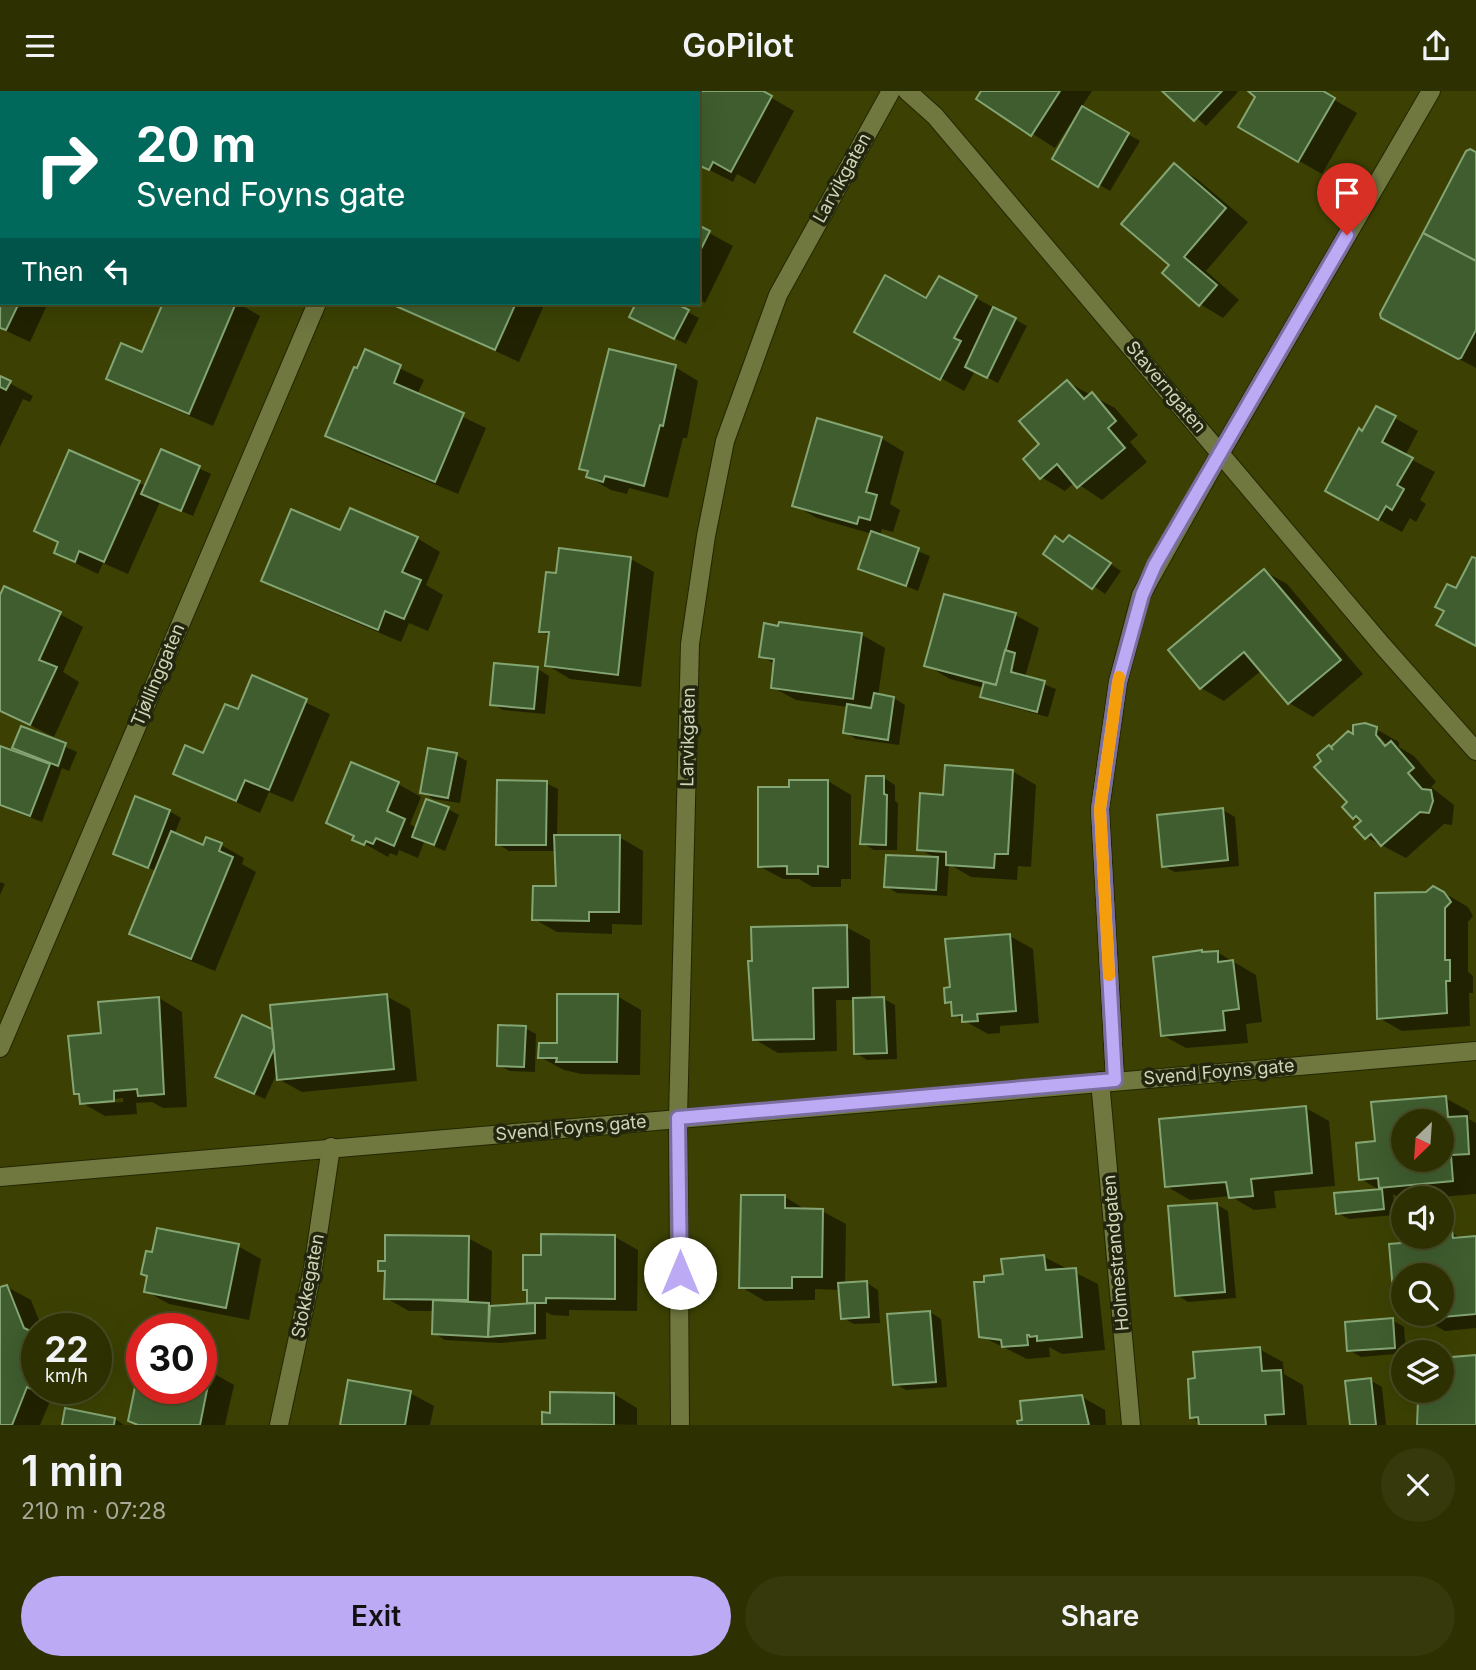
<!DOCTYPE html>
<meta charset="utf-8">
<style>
body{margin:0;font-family:Inter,sans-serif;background:#35390c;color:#f1f3f6;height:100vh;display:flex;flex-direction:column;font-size:26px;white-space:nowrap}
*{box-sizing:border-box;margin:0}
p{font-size:23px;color:#a7a999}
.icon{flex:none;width:38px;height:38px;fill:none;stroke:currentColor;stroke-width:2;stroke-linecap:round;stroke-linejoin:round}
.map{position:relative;height:1334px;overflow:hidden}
.panel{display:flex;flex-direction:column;background:#2d3102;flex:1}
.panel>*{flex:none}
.hud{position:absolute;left:0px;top:0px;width:700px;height:214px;box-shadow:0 7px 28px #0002,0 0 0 2px #484c24;background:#00695c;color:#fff;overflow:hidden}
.needle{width:46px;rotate:205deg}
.fabs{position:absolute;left:1391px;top:1018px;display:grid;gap:14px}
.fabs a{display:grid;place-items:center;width:63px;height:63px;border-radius:50%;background:#2d3102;box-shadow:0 7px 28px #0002,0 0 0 2px #484c24;font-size:35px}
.speed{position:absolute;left:21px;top:1222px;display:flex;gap:14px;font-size:35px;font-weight:700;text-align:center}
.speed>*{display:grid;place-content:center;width:91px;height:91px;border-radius:50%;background:#2d3102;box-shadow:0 7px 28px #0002,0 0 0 2px #484c24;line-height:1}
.speed small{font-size:18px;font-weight:400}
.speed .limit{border:10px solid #d22;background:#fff;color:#111}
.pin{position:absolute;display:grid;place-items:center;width:60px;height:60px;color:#fff;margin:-72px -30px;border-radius:50% 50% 50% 0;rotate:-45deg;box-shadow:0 0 7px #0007}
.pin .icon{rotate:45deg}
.me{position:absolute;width:77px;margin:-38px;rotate:0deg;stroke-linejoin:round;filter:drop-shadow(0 0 5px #0008)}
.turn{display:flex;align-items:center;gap:24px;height:147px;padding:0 21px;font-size:32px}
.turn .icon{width:91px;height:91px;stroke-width:2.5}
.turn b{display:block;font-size:49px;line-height:60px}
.then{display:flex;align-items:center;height:66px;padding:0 21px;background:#0003;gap:14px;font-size:26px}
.round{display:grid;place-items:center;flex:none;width:74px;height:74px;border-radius:37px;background:#35390c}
.summary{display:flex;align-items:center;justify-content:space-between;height:119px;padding:0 21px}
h1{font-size:42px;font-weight:600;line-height:52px}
.primary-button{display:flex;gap:14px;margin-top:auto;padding:14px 21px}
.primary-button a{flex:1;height:80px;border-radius:42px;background:#bcaaf5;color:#111;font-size:28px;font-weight:600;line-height:80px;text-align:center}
.primary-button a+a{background:#35390c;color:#f1f3f6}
header{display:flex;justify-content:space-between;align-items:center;height:91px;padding:0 21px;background:#2d3102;font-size:32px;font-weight:600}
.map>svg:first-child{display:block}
.shadow{fill:#0007;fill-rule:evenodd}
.building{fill:#3f5d2f;stroke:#84a573;stroke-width:2;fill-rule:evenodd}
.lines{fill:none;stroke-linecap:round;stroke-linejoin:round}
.minor-casing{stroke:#232700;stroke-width:20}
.minor{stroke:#70773f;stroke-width:18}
.route-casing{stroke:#7a6e9f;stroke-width:18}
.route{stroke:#bcaaf5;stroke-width:12}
.slow{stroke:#f59e0b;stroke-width:12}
.labels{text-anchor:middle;stroke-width:7;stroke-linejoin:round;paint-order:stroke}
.street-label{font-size:18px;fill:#d0d5b7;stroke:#23260e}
</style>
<header><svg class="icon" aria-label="menu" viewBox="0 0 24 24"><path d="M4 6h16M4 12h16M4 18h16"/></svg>GoPilot<svg class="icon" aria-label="share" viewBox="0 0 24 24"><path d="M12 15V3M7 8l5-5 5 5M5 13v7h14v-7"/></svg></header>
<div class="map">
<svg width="1476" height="1334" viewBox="0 0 1476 1334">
<rect width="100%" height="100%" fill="#3c4103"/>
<g class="shadow">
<polygon points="51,0 157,0 50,2"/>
<polygon points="472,0 581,0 471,2"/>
<polygon points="704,0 760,0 794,20 755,93 737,83 733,91 698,73"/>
<polygon points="983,0 1092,0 1081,17 1140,50 1110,100 1054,68 1073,35 1070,33 1055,57 978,8"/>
<polygon points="1165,0 1237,0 1238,1 1206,35"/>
<polygon points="1250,0 1319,0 1357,22 1322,83 1240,36 1257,5"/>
<polygon points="1476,63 1476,277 1406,240"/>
<polygon points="1174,74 1197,88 1248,131 1206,180 1239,209 1223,227 1200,213 1171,174"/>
<polygon points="2,107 2,212 48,212 30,251 0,237"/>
<polygon points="698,136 733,155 705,212 698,208"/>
<polygon points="976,207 1027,235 998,292 975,280 964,300 857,240 927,210"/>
<polygon points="165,212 238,212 260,225 213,335 131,300 108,287 143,263"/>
<polygon points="391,212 545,212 519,271"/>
<polygon points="638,212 671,212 699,227 686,253 631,225"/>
<polygon points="366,261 424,289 417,304 486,337 458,403 350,358 327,345"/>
<polygon points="675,276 698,290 687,347 683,347 668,407 629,397 627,403 611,399 588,386 589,382 581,377"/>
<polygon points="0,287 33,305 30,311 23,308 0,356"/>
<polygon points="1067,291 1115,317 1138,344 1130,351 1147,371 1102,409 1075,391 1065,400 1041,386 1042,354"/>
<polygon points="1377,317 1418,340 1405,365 1435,381 1420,409 1426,413 1416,431 1410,427 1402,441 1350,413 1363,342"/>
<polygon points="881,347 904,361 890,413 900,419 893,441 882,438 880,445 930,465 918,500 861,477 872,443 817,427 794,414"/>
<polygon points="161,360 211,383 193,425 160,411 128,483 103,472 98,483 79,474 56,461 59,453 36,439 139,392 146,395"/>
<polygon points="341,441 417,447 440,461 426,494 443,504 428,540 409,532 401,551 286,502 263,489"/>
<polygon points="1080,452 1121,480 1105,503 1046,462 1064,453"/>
<polygon points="631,468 654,481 641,596 570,588 547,574 550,545 541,540 558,484"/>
<polygon points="1264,480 1287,493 1363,583 1313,626 1289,612 1262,579 1224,610 1201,597"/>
<polygon points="0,509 60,523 83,536 63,581 79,591 54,646 0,619"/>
<polygon points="1015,524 1039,537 1025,586 1056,598 1048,626 993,611 982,605 984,597 950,588 926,574"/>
<polygon points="862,544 885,557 878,605 894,607 905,614 899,654 856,648 845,641 848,616 796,609 772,596 775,573 761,565"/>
<polygon points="538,578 549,585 545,623 503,619 492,613"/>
<polygon points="253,587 330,623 293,711 269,701 260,722 175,683 204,664 239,620"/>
<polygon points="22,637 77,661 69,680 62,677 42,731 0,715 0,656 28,667 14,656"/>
<path d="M1376,638L1399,651V656L1414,665L1436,691L1431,696L1454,714L1452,734L1444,733L1406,767L1366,746L1362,731L1354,727L1349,711L1319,664L1348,643L1353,645ZM1375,646H1380L1392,660L1389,663Z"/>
<polygon points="456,664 467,670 460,712 433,708 422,701"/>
<polygon points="1012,680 1036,694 1031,776 1018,775 1017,789 971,786 949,773 947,805 897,802 886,795 937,768 919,758 945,706"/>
<polygon points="884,687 895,694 895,710 898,712 897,759 874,759 862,752"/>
<polygon points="828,690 851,704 851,788 841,788 841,796 812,796 799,788 783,788 759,775"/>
<polygon points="546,692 558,698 557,746 619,746 643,760 642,834 612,833 612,843 557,841 534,828 556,797 556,760 509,760 498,753"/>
<polygon points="398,693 421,706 410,733 417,737 448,718 459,724 445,760 424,751 418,767 399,759 397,765 390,762 388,766 328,732"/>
<polygon points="1223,719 1235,726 1239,775 1175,781 1163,775"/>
<polygon points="169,720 181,727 174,744 204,756 221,754 244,767 242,773 256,781 215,880 155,855 131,842 156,780 115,762"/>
<polygon points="0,791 5,793 0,804"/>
<polygon points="1444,802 1468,816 1473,825 1468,831 1468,881 1473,885 1473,902 1469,902 1470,935 1402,940 1379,927"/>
<polygon points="846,836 870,849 871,908 884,908 895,914 897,968 867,969 856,962 854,909 836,909 837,960 778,962 754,948 753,872"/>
<polygon points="1010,845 1033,858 1039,932 1000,935 1000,942 988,943 954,924 953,915 947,911 952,898"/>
<polygon points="1217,861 1256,884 1262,931 1246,933 1248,952 1186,957 1162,944"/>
<polygon points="386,905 410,918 417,990 302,1001 278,988 278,980 265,1008 217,986 243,927 274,940"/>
<polygon points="617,905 641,919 640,984 581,983 564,979 540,966"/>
<path d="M159,907L182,921L187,1016L163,1017L152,1011L136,1012L137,1023L105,1025L82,1012L81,1006L75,1002L103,944ZM123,1007V1011L96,1013V1010Z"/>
<polygon points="525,937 536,943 535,981 510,980 498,974"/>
<path d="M1445,1007L1469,1020V1028L1476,1032V1103L1404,1109L1393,1103L1395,1124L1349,1128L1337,1122L1381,1100L1361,1088L1377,1052L1373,1013ZM1404,1031H1442V1069H1404Z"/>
<polygon points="1306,1017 1329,1030 1335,1095 1274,1100 1276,1117 1254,1119 1230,1105 1190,1109 1166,1095"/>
<polygon points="785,1106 808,1120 822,1120 846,1133 845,1193 867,1192 878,1199 880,1232 854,1233 843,1227 841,1199 815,1198 815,1209 765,1210 741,1196"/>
<polygon points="1217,1114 1228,1120 1236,1207 1188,1211 1177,1204"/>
<polygon points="1452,1142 1462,1148 1476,1147 1476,1237 1445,1240 1421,1226 1442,1223 1442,1185 1404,1185 1404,1204 1395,1199 1415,1153"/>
<polygon points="615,1146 638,1159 637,1220 569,1219 569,1225 552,1224 546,1221 546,1248 500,1252 445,1249 434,1242 434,1220 409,1220 386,1207 386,1183 380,1179 468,1147 492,1160 491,1215 534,1214 528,1211"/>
<polygon points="238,1155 261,1168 249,1229 169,1213 146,1200"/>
<polygon points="1044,1166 1098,1193 1105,1259 1062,1263 1049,1256 1050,1266 1027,1268 981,1245 986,1192"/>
<polygon points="7,1196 31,1209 42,1237 37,1237 37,1297 72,1297 65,1314 51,1308 40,1334 0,1334 0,1198"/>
<polygon points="930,1221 941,1228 947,1296 906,1299 895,1293"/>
<polygon points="1392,1229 1404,1236 1406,1262 1361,1266 1349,1259"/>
<polygon points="1259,1258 1283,1271 1284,1283 1303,1294 1307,1334 1201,1334 1192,1326"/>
<polygon points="142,1272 142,1297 201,1297 201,1279 211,1281 234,1294 225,1334 139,1334 130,1329"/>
<polygon points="1370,1289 1382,1296 1386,1334 1351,1334"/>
<polygon points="410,1302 434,1315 430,1334 342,1334"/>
<polygon points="614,1303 637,1317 637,1334 544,1332"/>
<polygon points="1082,1306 1105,1319 1106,1334 1019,1334"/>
<polygon points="115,1328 124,1334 64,1334"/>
</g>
<g class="building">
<polygon points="49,0 128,0 49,2"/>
<polygon points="470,0 552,0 469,2"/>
<polygon points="702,0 763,0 772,5 731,81 713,71 709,79 698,74 698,7"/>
<polygon points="981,0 1060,0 1031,45 976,8"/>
<polygon points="1162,0 1222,0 1194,30"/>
<polygon points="1248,0 1323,0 1335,7 1298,71 1238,36 1255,6"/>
<polygon points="1082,15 1129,42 1098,96 1052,68"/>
<polygon points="1470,58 1476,61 1476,170 1423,142 1466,60"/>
<polygon points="1174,72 1226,117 1184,166 1217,194 1199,215 1162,182 1169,174 1121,133"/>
<polygon points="1,105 2,212 19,212 6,239 0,237"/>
<polygon points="698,134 710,140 698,164"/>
<polygon points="1423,142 1476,170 1476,239 1461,267 1458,268 1381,227 1380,223"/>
<polygon points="885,184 926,207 939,185 977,205 954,247 961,250 940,289 854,241"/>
<polygon points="163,212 236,212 189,323 106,288 121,252 142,261"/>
<polygon points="389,212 516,212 495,259"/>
<polygon points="636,212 675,212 689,219 674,248 629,226"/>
<polygon points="993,216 1016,227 987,287 965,276"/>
<polygon points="365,258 401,274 394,292 464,322 435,391 325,345 354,276 357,277"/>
<polygon points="609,258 676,274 663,335 660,334 644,395 605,385 603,391 586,386 588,380 579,378"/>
<polygon points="0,285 11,290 6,299 0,296"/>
<polygon points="1067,289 1084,308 1092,301 1116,330 1108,337 1125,357 1077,397 1057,373 1040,388 1023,368 1039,353 1019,330"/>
<polygon points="1376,315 1396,325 1382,351 1413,367 1397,394 1404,398 1392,419 1386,415 1378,429 1325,400 1359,337 1362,340"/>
<polygon points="817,327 882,346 866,401 877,404 870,429 859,426 857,433 792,415"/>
<polygon points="161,358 200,375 181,420 141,403"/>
<polygon points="69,359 140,390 104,471 79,460 75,471 54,462 58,451 34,440"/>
<polygon points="350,417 418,446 402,481 421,489 404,528 385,520 378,539 261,490 291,418 340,439"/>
<polygon points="871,440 919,457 906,495 858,478"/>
<polygon points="1069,444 1111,472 1092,498 1043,463 1055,445 1063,451"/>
<polygon points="559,457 631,466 618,584 545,575 549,541 539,541 546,481 556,482"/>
<polygon points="1472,466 1476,467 1476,555 1436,534 1444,520 1435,516 1447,493 1456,497"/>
<polygon points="1264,478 1341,569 1288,613 1244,561 1200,598 1168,559"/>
<polygon points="4,495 61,521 39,569 57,576 30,634 0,620 0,504"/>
<polygon points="944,503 1016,522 996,594 924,575"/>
<polygon points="779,531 862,542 853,608 771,597 774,568 759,566 764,532 778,535"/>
<polygon points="1005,559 1015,562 1011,581 1045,590 1037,621 980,606 984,591 996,594"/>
<polygon points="494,572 538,576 534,618 490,614"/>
<polygon points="252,584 307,608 269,699 245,689 236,710 173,683 185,654 203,662 225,613 238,618"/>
<polygon points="874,602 894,606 888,649 843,642 847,613 871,617"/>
<polygon points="1365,632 1377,636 1376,644 1385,655 1391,650 1414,677 1408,682 1422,698 1431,699 1433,710 1429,722 1420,721 1381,755 1371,743 1365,748 1354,736 1361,730 1356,725 1353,728 1342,716 1347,711 1314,676 1321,670 1317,664 1329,654 1333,659 1331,656 1348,640 1353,643 1353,634"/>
<polygon points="21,635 66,652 58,675 12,657"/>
<polygon points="0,655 50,673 30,725 0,714"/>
<polygon points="428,657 457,662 448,707 420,702"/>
<polygon points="351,671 399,691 387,720 405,728 394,755 376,747 373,753 366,750 364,754 352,749 354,745 326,732"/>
<polygon points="945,674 1013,679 1008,763 995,763 994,777 946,774 946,761 917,759 920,702 943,704"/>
<polygon points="866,685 884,685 884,703 887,704 886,754 860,753"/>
<polygon points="497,689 547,690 546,754 496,754"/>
<polygon points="789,689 828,689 828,776 818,775 818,783 787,783 787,775 758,776 758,696 789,696"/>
<polygon points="135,705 170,719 148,777 113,763"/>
<polygon points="426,708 449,716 434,754 412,746"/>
<polygon points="1223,717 1228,769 1162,776 1157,724"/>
<polygon points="171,740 203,754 206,746 222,752 219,760 233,766 191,868 129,843"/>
<polygon points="554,744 620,744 619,821 589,821 589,830 532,829 533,795 556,795"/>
<polygon points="886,764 938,766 936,799 884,796"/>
<polygon points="1433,795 1444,801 1451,811 1445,817 1445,869 1450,869 1450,890 1446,890 1447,922 1377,928 1375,802 1426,801"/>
<polygon points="847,834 848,896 813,897 814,948 753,949 748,870 752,870 751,836"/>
<polygon points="1010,843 1016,920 977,923 978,930 962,931 962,924 952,925 951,911 945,912 944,897 950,896 945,848"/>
<polygon points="1202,859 1202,861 1218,860 1218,871 1233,869 1239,918 1223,920 1225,939 1161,945 1153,866"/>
<polygon points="387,903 394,978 277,989 270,914"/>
<polygon points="557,903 618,903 617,971 556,971 557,967 538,967 539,952 557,952"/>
<polygon points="159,906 164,1003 138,1005 137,998 114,1000 114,1010 80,1013 79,1003 74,1003 68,945 101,942 98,911"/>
<polygon points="884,906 887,962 854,963 853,907"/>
<polygon points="242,924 272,938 274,957 254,1003 215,986"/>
<polygon points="498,934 526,935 524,976 497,975"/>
<path d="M1446,1005L1448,1026L1467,1025L1469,1063L1451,1064L1453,1090L1379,1097L1378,1087L1359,1089L1356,1052L1375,1050L1371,1011ZM1404,1031H1442V1069H1404Z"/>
<polygon points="1306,1015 1312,1082 1251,1088 1253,1105 1229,1107 1226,1091 1165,1096 1159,1028"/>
<polygon points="1382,1098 1384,1118 1336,1123 1334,1102"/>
<polygon points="741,1104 785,1104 785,1117 823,1118 822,1186 792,1186 792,1197 739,1197"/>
<polygon points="1217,1112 1225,1201 1175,1205 1168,1115"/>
<polygon points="157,1137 239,1153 226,1217 144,1201 147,1185 141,1183 146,1160 152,1161"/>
<polygon points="1452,1140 1453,1147 1476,1145 1476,1223 1420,1228 1419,1223 1442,1223 1442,1185 1404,1185 1404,1199 1393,1200 1389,1153 1414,1151 1413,1146 1442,1146 1442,1141"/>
<polygon points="541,1143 615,1144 615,1208 546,1207 546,1212 527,1212 527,1199 523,1199 523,1164 541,1164"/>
<polygon points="385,1144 469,1145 468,1209 384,1208 385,1180 378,1180 378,1170 385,1170"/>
<polygon points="1044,1164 1046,1179 1076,1177 1082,1246 1037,1250 1037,1245 1030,1246 1029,1244 1027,1244 1028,1254 1002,1256 1001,1249 979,1246 974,1191 984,1191 984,1185 1003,1183 1001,1168"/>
<polygon points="867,1190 869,1226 841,1228 838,1192"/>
<polygon points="7,1194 24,1237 37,1243 37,1297 43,1297 41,1302 27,1296 12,1334 0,1334 0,1196"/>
<polygon points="433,1209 489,1212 488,1246 432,1243"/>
<polygon points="535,1212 535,1242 488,1246 490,1215"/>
<polygon points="930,1220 936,1291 893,1294 887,1223"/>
<polygon points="1393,1227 1395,1257 1347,1260 1345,1231"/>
<polygon points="1260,1256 1262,1280 1281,1279 1284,1323 1265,1324 1266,1334 1199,1334 1198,1326 1190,1327 1188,1288 1195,1287 1193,1261"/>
<polygon points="1476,1264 1476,1334 1417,1334 1418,1310 1433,1309 1432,1300 1442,1300 1442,1283 1453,1283 1452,1266"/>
<polygon points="141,1267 142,1297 201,1297 201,1277 211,1279 200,1334 138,1334 128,1330"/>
<polygon points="1371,1287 1376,1334 1350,1334 1345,1290"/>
<polygon points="348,1289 411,1300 405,1334 340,1334"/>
<polygon points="550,1301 614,1302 614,1334 542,1333 542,1321 550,1322"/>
<polygon points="1082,1304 1089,1334 1018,1334 1017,1330 1022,1329 1020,1310"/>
<polygon points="65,1317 115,1327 114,1334 62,1334"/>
</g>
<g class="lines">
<defs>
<g id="minor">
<polyline points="907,0 935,25 1382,554 1476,660"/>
<polyline points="406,2 407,0"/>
<polyline points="0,957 317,212"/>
<polyline points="1115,989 1100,718 1118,591 1141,504 1221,361 1431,0"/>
<polyline points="1100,990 1131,1334"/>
<polyline points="0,1086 1476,960"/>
<polyline points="279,1334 313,1177 331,1056"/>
<polyline points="680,1334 678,1027 690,553 706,445 725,350 778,204 891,0"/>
</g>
</defs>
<use href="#minor" class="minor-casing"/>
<use href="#minor" class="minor"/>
</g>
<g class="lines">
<defs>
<polyline id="route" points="680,1182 678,1027 1115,989 1100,718 1118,591 1142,504 1155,474 1347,144"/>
</defs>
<use href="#route" class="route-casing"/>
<use href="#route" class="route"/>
<polyline class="slow" points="1109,884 1100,718 1119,586"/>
</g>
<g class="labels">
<g class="street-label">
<text transform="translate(842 87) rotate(-61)" y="6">Larvikgaten</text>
<text transform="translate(1166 296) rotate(50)" y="6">Staverngaten</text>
<text transform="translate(158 584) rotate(-67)" y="6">Tjøllinggaten</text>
<text transform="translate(688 646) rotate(-89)" y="6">Larvikgaten</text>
<text transform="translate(1219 981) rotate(-5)" y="6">Svend Foyns gate</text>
<text transform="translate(571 1037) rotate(-5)" y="6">Svend Foyns gate</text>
<text transform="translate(1116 1162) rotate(-95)" y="6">Holmestrandgaten</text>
<text transform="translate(308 1195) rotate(-79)" y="6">Stokkegaten</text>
</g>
</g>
</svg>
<div class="fabs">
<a><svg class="needle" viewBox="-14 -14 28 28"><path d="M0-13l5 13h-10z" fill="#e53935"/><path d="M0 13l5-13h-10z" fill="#a7a999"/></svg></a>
<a><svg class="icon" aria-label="sound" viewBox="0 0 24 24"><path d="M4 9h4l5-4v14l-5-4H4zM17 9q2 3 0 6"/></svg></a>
<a><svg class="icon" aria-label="search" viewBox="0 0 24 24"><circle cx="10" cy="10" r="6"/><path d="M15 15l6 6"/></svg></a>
<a><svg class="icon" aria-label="layers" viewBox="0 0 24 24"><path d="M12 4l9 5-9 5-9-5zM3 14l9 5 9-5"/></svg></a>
</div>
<div class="speed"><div>22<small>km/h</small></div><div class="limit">30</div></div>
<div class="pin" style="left:1347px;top:144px;background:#d93025"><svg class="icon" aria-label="arrive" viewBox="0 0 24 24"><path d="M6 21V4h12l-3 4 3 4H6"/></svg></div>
<svg class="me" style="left:680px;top:1182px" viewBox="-20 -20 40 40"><circle r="19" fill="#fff"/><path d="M0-13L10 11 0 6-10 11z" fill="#bcaaf5"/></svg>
<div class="hud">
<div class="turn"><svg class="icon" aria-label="right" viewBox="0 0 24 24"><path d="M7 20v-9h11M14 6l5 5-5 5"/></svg><div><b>20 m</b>Svend Foyns gate</div></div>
<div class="then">Then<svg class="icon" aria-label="left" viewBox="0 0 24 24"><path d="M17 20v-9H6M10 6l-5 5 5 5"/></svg></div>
</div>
</div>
<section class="panel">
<div class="summary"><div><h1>1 min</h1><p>210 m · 07:28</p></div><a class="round"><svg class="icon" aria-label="close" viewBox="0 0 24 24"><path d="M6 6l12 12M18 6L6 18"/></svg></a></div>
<div class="primary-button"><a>Exit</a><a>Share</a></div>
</section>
